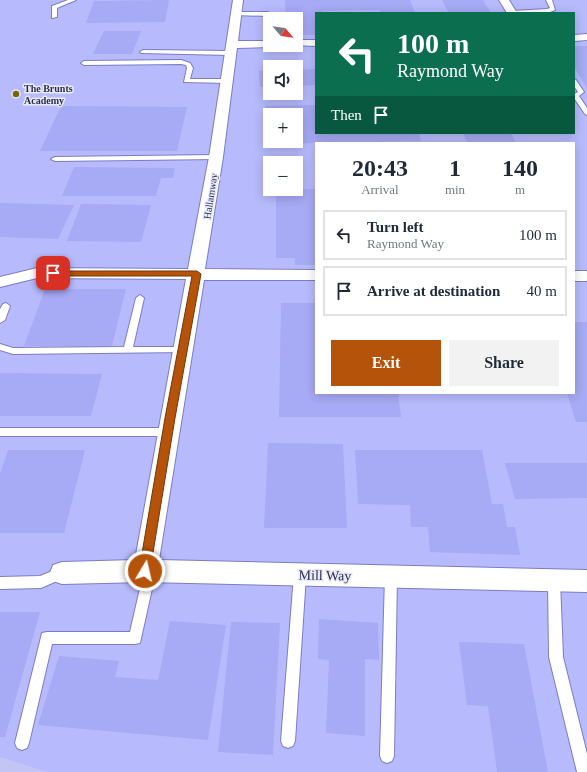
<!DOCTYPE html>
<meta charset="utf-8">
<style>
body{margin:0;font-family:Georgia,serif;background:#f2f2f3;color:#1f2937;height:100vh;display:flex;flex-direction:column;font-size:15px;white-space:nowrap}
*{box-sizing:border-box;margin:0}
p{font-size:13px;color:#747a83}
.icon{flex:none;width:22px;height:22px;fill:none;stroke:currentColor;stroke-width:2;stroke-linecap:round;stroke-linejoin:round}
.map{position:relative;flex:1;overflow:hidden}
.sheet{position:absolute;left:315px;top:142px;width:260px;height:252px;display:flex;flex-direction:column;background:#fff;border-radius:0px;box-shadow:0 2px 10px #0003}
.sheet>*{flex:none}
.banner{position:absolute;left:315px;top:12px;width:260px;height:122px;border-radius:0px;box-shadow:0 2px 10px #0003;background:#0b6e4f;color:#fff;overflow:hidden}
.needle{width:26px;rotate:118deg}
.tools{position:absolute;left:263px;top:12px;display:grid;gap:8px}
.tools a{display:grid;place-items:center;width:40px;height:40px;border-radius:0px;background:#fff;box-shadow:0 2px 10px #0003;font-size:20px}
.pin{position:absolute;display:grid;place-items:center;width:34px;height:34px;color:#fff;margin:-17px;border-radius:8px;box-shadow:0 2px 6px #0006}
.me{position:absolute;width:44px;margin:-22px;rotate:9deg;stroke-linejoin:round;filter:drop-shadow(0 0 3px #0008)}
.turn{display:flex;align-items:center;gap:14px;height:84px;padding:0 16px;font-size:18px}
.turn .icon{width:52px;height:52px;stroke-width:2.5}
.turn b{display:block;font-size:28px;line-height:34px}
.then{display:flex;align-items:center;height:38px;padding:0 16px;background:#0003;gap:8px;font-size:15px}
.eta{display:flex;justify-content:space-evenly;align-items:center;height:68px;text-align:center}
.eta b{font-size:24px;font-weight:700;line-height:28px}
.action{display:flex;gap:8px;margin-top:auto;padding:8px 16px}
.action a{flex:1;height:46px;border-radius:0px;background:#b45309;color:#fff;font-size:16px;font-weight:700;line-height:46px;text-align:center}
.action a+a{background:#f2f2f3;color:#1f2937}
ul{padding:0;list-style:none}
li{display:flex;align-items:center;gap:12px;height:50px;margin:0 8px 6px;padding:0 8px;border:2px solid #e0e1e3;border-radius:0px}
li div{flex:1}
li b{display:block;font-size:15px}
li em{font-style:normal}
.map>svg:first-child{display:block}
.built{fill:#b7bbfd;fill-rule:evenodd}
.building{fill:#a7aaf4;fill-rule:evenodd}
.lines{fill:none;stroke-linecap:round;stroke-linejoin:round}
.lane-casing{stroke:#7b7dc3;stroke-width:2}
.street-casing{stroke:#7b7dc3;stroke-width:2}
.lane{fill:#fff;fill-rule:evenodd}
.street{fill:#fff;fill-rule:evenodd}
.route{fill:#b45309;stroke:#753606}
.poi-dot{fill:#746800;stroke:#e8eaf9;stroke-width:1.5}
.labels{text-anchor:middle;stroke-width:3;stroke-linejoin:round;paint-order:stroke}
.far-poi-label{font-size:10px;font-weight:bold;fill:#2d2e4c;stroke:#e8eaf9;text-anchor:start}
.far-street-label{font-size:10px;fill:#2d2e4c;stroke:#e8eaf9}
.near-street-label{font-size:14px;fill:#2d2e4c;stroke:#e8eaf9}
</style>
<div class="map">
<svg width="587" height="772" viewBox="0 0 587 772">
<rect width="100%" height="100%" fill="#c3c6f4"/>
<path class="built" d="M0,0H587V772H47L0,757ZM316,13H574V133H316ZM270,19H296V45H270ZM270,67H296V93H270ZM270,115H296V141H270ZM316,143H574V393H316ZM270,163H296V189H270Z"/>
<g class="building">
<polygon points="164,0 169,0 165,22 86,23 94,1"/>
<polygon points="285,0 410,0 415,13 380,13 380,10 322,11 323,13 316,13 316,35 296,35 296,19 286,19"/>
<polygon points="442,0 483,0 491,13 449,13"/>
<polygon points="104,31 141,31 132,54 93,54"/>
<polygon points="574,46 587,46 587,88 574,67"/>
<polygon points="316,69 316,85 296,86 296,70"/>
<polygon points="270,70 270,86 260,87 259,71"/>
<path d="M316,105V133H419L421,141L267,144L265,106ZM270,115H296V141H270Z"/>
<polygon points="61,106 187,107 177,151 40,151"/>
<polygon points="463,133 511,133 516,143 467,143"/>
<polygon points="74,167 164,168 175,168 173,178 161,178 156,196 62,196"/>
<polygon points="276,189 316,189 316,265 295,265 295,258 276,258"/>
<polygon points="0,203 74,205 58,239 0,237"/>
<polygon points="81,204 151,205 141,242 67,241"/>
<polygon points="45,289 126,289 112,346 24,346"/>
<polygon points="281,303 316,303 316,393 398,393 401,417 279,417"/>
<polygon points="574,322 587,322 587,422 576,422 567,393 574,393"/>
<polygon points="0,373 102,374 91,416 0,416"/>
<polygon points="268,443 343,444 347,528 264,528"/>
<polygon points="8,450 85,450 64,533 0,533 0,474"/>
<polygon points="355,450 482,450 492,504 503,504 507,527 515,527 520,555 430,552 428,527 411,527 410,505 358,504"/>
<polygon points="505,463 587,463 587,498 515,499"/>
<polygon points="0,612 40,612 5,737 0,737"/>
<polygon points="319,619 378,623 379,660 365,659 365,736 326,733 329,660 318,659"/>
<polygon points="170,621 226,625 208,740 38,725 59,656 119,661 115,677 158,680"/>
<polygon points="231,622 280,623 273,755 218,752"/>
<polygon points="459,642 524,644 548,772 497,772 488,706 467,705"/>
</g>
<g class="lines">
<defs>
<g id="lane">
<polygon points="68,0 76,0 57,8 57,17 52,18 52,6"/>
<polygon points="546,0 552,0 555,10 548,13 509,13 512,11 547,9 550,8"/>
<polygon points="236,12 268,12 271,14 268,16 234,15 234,13"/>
<polygon points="143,50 230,51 233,53 230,55 141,53 140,52"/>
<polygon points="181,60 190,63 193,68 190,79 227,79 230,81 227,83 184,82 187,68 186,65 181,64 84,65 81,63 84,61"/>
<polygon points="574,79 576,80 584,92 579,96 587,108 587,115 585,114 574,98 574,94 578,92 574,86"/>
<polygon points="216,155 219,155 219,159 55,161 51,159 55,157"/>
<polygon points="140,295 144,298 133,347 182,347 187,350 185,352 13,354 0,350 0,344 13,348 124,347 136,298"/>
<polygon points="6,303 10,306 5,320 0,323 0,309 3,304"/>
<polygon points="0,428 167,428 171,429 172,432 171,435 167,436 0,436"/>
<polygon points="150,565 154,567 156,571 140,643 135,644 52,644 29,743 27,748 22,750 17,748 15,743 42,633 47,632 130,632 144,571 146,567"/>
<polygon points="62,567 66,569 68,573 66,577 41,588 0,589 0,577 40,576"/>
<polygon points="300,569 304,571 306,575 295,741 293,746 288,748 283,746 281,741 294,575 296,571"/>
<polygon points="391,570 395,572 397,576 394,756 392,761 387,763 382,761 380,756 385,576 387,572"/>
<polygon points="554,575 558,577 560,581 563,657 587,754 587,772 577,772 549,657 548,581 550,577"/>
</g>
<g id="street">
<polygon points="233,0 243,0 238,41 270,41 270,45 275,45 270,47 237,48 223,157 205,269 316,270 316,280 204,280 159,560 587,570 587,592 145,582 62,584 53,581 50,573 53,565 62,562 135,560 186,279 37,278 0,287 0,277 37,268 188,269 209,157"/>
<polygon points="499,0 509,0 517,13 507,13"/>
<polygon points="587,34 587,40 574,41 574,35"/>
<polygon points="296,40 316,40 316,46 292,45 296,45"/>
<rect x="574" y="271" width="13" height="10"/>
</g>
</defs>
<use href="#lane" class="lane-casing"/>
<use href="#street" class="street-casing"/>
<use href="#lane" class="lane"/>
<use href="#street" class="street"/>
</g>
<polygon class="route" points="50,271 197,271 201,274 175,418 150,571 149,574 145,576 141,574 139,571 165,418 192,276 53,276 49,273"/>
<circle class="poi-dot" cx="16" cy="94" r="4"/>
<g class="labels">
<g class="far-poi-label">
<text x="24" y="92">The Brunts<tspan x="24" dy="12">Academy</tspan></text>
</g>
<g class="far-street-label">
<text transform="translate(210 196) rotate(-81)" y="4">Hallamway</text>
</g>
<g class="near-street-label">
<text transform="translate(325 575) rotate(1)" y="5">Mill Way</text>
</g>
</g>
</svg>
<div class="tools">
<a><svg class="needle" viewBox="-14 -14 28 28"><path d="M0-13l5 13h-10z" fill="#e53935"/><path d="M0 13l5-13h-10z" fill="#747a83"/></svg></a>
<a><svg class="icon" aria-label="sound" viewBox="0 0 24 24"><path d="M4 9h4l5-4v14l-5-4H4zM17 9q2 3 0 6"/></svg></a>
<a>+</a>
<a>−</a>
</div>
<div class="pin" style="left:53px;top:273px;background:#d93025"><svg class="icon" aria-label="arrive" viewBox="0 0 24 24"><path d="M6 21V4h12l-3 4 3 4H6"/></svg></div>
<svg class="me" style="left:145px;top:571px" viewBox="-20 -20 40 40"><circle r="17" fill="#b45309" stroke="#fff" stroke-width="3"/><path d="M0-11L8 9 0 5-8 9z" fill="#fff"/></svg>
<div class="banner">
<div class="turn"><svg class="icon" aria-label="left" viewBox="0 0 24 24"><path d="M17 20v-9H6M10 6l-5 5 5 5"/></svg><div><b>100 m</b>Raymond Way</div></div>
<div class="then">Then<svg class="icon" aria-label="arrive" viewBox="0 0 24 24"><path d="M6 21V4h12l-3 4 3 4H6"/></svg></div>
</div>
<section class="sheet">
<div class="eta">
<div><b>20:43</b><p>Arrival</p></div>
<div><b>1</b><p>min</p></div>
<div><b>140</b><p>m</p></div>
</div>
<ul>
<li><svg class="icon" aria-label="left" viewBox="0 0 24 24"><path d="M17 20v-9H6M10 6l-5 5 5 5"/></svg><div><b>Turn left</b><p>Raymond Way</p></div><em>100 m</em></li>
<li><svg class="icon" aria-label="arrive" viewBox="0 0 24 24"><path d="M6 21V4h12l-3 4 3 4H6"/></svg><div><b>Arrive at destination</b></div><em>40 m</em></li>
</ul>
<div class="action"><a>Exit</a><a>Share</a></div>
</section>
</div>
